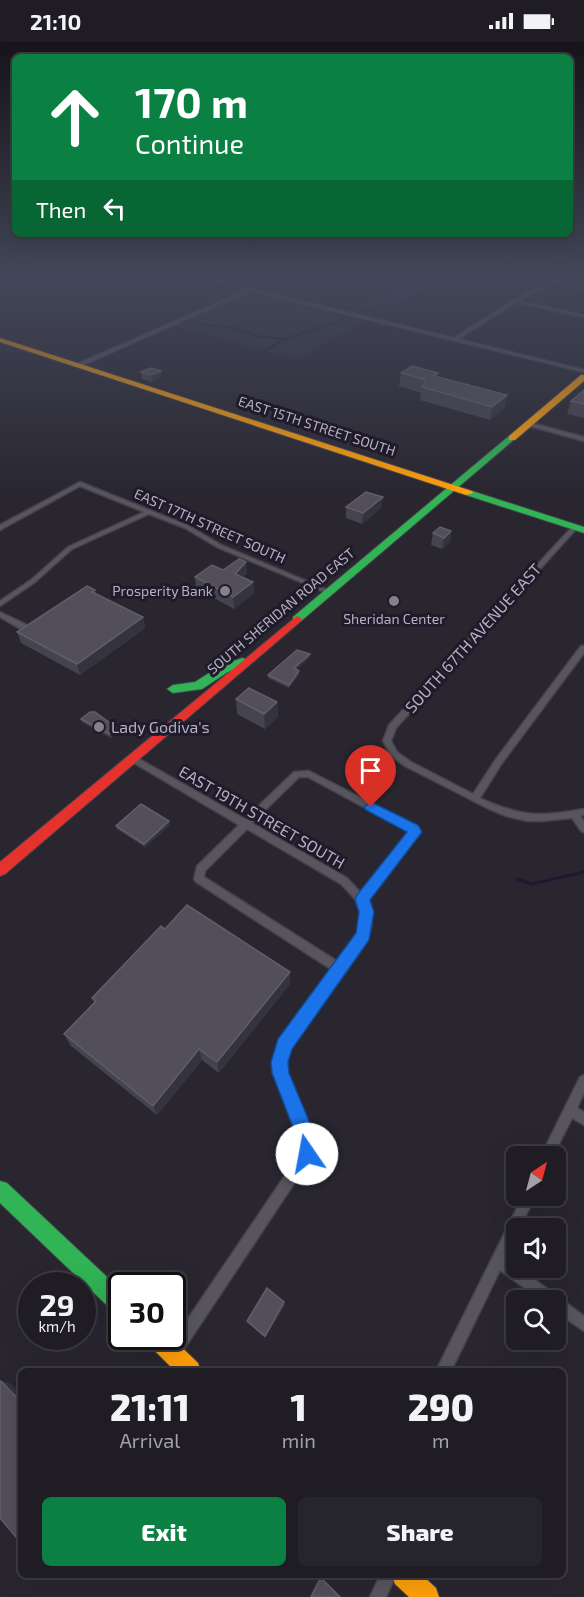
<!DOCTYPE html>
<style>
body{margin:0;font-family:"Exo 2",sans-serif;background:#27252c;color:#f1f3f6;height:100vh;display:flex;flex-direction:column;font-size:22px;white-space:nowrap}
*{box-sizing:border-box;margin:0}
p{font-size:20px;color:#a1a1a6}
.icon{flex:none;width:33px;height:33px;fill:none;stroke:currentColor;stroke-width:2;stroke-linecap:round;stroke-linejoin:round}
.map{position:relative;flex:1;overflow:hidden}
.details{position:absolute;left:18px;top:1326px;width:548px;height:210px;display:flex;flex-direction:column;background:#1f1c24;border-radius:9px;box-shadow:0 6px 24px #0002,0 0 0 2px #3c3a41}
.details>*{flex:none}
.banner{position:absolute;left:12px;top:12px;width:561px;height:183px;border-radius:9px;box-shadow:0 6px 24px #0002,0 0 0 2px #3c3a41;background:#0b8043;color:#fff;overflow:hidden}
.needle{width:39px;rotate:36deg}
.tools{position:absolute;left:506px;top:1104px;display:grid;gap:12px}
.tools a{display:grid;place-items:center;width:60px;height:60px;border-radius:9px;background:#1f1c24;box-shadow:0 6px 24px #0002,0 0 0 2px #3c3a41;font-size:30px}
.speed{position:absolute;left:18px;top:1230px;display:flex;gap:12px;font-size:30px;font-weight:700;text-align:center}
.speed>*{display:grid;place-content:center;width:78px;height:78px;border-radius:50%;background:#1f1c24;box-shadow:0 6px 24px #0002,0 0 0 2px #3c3a41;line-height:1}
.speed small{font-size:15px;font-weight:400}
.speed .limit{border:3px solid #111;border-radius:9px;background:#fff;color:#111}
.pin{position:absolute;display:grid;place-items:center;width:51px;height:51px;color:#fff;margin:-62px -26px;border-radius:50% 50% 50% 0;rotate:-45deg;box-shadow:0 0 6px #0007}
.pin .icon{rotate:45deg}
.me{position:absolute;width:66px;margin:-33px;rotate:348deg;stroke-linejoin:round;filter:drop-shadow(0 0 4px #0008)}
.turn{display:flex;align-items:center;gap:21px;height:126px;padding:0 24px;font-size:27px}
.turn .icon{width:78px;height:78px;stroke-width:2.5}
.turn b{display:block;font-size:42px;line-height:51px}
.then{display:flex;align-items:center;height:57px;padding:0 24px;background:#0003;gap:12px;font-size:22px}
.eta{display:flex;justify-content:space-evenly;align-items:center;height:102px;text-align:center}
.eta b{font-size:36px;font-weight:800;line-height:42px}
.action{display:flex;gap:12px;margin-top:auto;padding:12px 24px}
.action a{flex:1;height:69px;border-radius:9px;background:#0b8043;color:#fff;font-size:24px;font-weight:800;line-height:69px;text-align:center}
.action a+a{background:#27252c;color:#f1f3f6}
.status{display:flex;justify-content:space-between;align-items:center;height:42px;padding:0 30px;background:#1f1c24;direction:ltr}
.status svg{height:16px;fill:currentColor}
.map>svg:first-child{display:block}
.green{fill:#2e2f3d}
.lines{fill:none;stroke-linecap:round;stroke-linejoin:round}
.stream-far1{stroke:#201830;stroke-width:1.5}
.stream{stroke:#201830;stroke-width:3}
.street-casing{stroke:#44414a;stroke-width:3}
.fast-casing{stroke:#44414a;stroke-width:2}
.slow-casing{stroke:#44414a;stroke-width:2}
.jam-casing{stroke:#44414a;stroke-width:2}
.street{fill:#58555f;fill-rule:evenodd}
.fast{fill:#30b455;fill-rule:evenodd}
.slow{fill:#ff9f0a;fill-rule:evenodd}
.jam{fill:#e5322d;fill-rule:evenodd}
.wall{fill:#45434e}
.shaded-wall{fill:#35333d}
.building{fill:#524f5a;stroke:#615e6a;stroke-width:1.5}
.route{fill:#1a73e8;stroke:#114b97;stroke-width:1.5}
.poi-dot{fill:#85808f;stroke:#1f1b2a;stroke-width:2}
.labels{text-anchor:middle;stroke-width:6;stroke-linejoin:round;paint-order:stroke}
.far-street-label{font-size:14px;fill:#b6b0c2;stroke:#1f1b2a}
.far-poi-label{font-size:14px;fill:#b6b0c2;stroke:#1f1b2a;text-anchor:end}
.street-label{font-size:16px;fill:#b6b0c2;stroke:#1f1b2a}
.poi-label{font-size:16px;fill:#b6b0c2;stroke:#1f1b2a;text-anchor:start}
</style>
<div class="status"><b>21:10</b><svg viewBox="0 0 49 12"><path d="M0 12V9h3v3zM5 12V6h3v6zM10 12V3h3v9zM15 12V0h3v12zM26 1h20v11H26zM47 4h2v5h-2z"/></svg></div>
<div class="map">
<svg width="584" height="1555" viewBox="0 0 584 1555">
<rect width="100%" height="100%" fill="#292630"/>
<g class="green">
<path d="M419,235H487C464,241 441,246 419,254C395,263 375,274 348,271Z"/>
<polygon points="250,250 364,279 296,318 171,283"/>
</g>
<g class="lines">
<g class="stream-far1">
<polyline points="357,270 395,263 443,244 477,241 488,237 483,235"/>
<polyline points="198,282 235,286 258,294 285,297"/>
<polyline points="266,308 285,297 344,277"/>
</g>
<polyline class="stream" points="517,837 532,842 584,830"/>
<defs>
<g id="street">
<polygon points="197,235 203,235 454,296 514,258 559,235 563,235 519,259 584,273 584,275 516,260 458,297 584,328 584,330 250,249 81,324 77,324 77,322 246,248"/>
<polygon points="385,235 391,235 406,239 404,240"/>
<polygon points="528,380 584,395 584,399 526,383 526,381"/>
<polygon points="80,440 189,484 221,503 332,550 331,551 327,551 217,505 185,486 149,472 72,507 35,540 0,564 0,559 31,538 68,505 144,470 80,444 0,488 0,483"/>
<path d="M573,484L578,485L396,686L391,699L397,710L411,720L473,752L496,717L581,604H584V611L502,721L480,756C522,775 539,775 584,767V773L580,774L584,779V790L581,789L572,776L543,779H527L506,774L489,767L405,724L391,714L383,699L389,683Z"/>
<polygon points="0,570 25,582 26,584 22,586 19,586 0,575"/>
<path d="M132,713L245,777L294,730L309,729L416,784L420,790L366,859C370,867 373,876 371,885C369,897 361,908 354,918C343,934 330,950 318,965C308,977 298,989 291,1003C275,1039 309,1068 312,1103C313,1108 313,1111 311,1116L178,1316L173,1318L168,1316L166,1311L168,1306L301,1110C300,1101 299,1092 296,1083C291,1068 282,1055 277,1040C265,998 310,959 334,929L196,840L194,837L197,824L239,783L129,718L128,716ZM299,735H308L410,790L361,851L347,836L252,781ZM247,787L341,842L355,857L361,872V887L351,905L340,921L204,835L205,829Z"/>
<polygon points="584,1033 584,1051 577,1066 584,1070 584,1083 572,1076 553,1114 541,1114 580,1035"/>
<polygon points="523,1154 535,1154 520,1186 516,1186 516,1194 505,1216 516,1224 516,1226 519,1226 584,1274 584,1289 555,1269 555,1258 541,1258 500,1228 451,1329 436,1329"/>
<polygon points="380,1533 396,1533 386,1555 370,1555"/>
</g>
<g id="fast">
<polygon points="509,394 516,396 301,579 293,579 293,575"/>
<polygon points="466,449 472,449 584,485 584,491 466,453"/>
<polygon points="242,616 246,617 246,623 228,630 202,647 173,651 167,647 173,643 195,640 220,624"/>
<polygon points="0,1139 7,1141 122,1249 122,1274 115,1271 0,1161"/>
</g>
<g id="slow">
<polygon points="0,296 472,449 473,451 466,453 0,300"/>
<polygon points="581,333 584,333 584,339 515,398 509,398 509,394"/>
<polygon points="144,1294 170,1294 198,1321 201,1329 175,1329 147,1301"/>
<polygon points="392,1533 422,1533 436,1546 439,1555 409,1555 395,1542"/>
</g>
<polygon id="jam" points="297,574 302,577 301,579 5,832 0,834 0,820"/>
</defs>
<use href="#street" class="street-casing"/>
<use href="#fast" class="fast-casing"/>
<use href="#slow" class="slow-casing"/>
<use href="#jam" class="jam-casing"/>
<use href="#street" class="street"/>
<use href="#fast" class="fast"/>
<use href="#slow" class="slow"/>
<use href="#jam" class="jam"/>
</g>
<g class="wall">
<polygon points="557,235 584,235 584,248 556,243"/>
<polygon points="141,330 161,335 152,340 142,337"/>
<polygon points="401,331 438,331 437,335 507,353 504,367 490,378 420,358 421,351 399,344"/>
<polygon points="584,348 584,376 567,372 571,359"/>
<polygon points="383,455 381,466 362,482 346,476 346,465"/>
<polygon points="451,489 450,500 442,507 431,503 433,491"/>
<polygon points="223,528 247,531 243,535 253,540 254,551 234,567 196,546 195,535"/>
<polygon points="95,548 96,552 143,575 145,586 80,633 21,601 17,590"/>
<polygon points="310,615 296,628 299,629 299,633 289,646 268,636 268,633"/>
<polygon points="236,657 277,660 278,675 265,687 237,672"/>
<polygon points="81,677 117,686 118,689 111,696 82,680"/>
<polygon points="169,779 170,783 145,805 117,787 116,784"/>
<polygon points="165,887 290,930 290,942 219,1031 202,1018 157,1073 71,1004 64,992 94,961 92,956"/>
<polygon points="285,1263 265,1296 248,1281 247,1279"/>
<polygon points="320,1534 341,1555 310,1555"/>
</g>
<g class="shaded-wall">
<polygon points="161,329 161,335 152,340 151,333"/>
<polygon points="507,353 504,367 490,378 492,365"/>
<polygon points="383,455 381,466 362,482 363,471"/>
<polygon points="451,489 450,500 442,507 444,496"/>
<polygon points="246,520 247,531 236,543 235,532"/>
<polygon points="253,540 254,551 234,567 233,555"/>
<polygon points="143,575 145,586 80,633 77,622"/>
<polygon points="310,612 310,615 294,630 294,626"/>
<polygon points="299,629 299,633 289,646 289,643"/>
<polygon points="277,660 278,675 265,687 264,672"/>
<polygon points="117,686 118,689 111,696 110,692"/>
<polygon points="169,779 170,783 145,805 144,802"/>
<polygon points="290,930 290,942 219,1031 217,1020"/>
<polygon points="199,1007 202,1018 157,1073 153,1064"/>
<polygon points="284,1260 285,1263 265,1296 265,1294"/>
<polygon points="1,1339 10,1341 21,1353 21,1360"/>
<polygon points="320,1534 341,1555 340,1555 321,1536"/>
</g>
<g class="building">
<polygon points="412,324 438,331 434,334 507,353 492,365 422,345 426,338 401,331"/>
<polygon points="151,326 161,329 151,333 141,330"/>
<polygon points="584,348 584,362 571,359"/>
<polygon points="366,450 383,455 363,471 346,465"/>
<polygon points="440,485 451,489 444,496 433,491"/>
<polygon points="239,517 246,520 235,532 253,540 233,555 195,535 212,523 223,528"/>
<polygon points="87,544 95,548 92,550 143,575 77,622 17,590"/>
<polygon points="297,608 310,612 294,626 299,629 289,643 268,633"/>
<polygon points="249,646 277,660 264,672 236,657"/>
<polygon points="90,670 95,670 117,686 110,692 81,677"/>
<polygon points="141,762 169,779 144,802 116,784"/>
<polygon points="187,863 290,930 217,1020 199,1007 153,1064 64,992 96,959 92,956 161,884 165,887"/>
<polygon points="267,1246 284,1260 265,1294 247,1279"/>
<polygon points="1,1339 21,1360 21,1501 0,1476 0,1341"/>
<polygon points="321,1536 340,1555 311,1555"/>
</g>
<linearGradient id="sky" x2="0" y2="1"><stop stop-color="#17151a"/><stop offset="0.52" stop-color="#434759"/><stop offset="1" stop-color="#434759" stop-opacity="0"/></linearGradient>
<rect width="584" height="453" fill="url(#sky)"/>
<polygon class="route" points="371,760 418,783 422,790 370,858 374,870 369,898 292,1007 288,1020 289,1031 317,1098 313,1119 307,1121 300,1119 298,1112 298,1098 272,1031 271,1020 278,997 356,891 359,870 355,857 357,853 407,790 366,768 364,765"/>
<g class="poi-dot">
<circle cx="225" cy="549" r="6"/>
<circle cx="394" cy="559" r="6"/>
<circle cx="99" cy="685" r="6"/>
</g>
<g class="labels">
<g class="far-street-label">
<text transform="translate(317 384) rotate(18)" y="5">EAST 15TH STREET SOUTH</text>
<text transform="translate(210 484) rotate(24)" y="5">EAST 17TH STREET SOUTH</text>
<text transform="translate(281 569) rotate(-40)" y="5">SOUTH SHERIDAN ROAD EAST</text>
</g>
<g class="far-poi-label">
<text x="213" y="554">Prosperity Bank</text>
<text x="394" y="582" text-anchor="middle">Sheridan Center</text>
</g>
<g class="street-label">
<text transform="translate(473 596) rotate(-48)" y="6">SOUTH 67TH AVENUE EAST</text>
<text transform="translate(262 775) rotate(30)" y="6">EAST 19TH STREET SOUTH</text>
</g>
<g class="poi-label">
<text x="111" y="691">Lady Godiva's</text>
</g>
</g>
</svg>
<div class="tools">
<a><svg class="needle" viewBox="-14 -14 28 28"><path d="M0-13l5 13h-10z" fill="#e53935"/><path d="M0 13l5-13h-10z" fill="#a1a1a6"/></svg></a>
<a><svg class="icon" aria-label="sound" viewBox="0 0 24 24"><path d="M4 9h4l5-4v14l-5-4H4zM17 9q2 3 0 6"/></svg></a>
<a><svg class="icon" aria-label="search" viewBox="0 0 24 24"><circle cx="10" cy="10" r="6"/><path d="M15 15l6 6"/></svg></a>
</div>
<div class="speed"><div>29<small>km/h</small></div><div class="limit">30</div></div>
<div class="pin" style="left:371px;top:765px;background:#d93025"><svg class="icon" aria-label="arrive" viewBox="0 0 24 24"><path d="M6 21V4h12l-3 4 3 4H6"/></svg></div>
<svg class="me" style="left:307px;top:1112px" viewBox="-20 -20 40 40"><circle r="19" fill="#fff"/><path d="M0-13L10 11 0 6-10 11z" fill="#1a73e8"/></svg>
<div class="banner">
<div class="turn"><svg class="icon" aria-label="ahead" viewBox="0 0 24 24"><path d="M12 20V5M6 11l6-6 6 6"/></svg><div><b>170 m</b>Continue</div></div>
<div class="then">Then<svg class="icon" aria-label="left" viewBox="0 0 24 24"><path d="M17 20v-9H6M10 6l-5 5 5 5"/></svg></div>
</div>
<section class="details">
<div class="eta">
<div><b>21:11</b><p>Arrival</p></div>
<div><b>1</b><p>min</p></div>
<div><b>290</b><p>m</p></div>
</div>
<div class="action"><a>Exit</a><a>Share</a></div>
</section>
</div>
